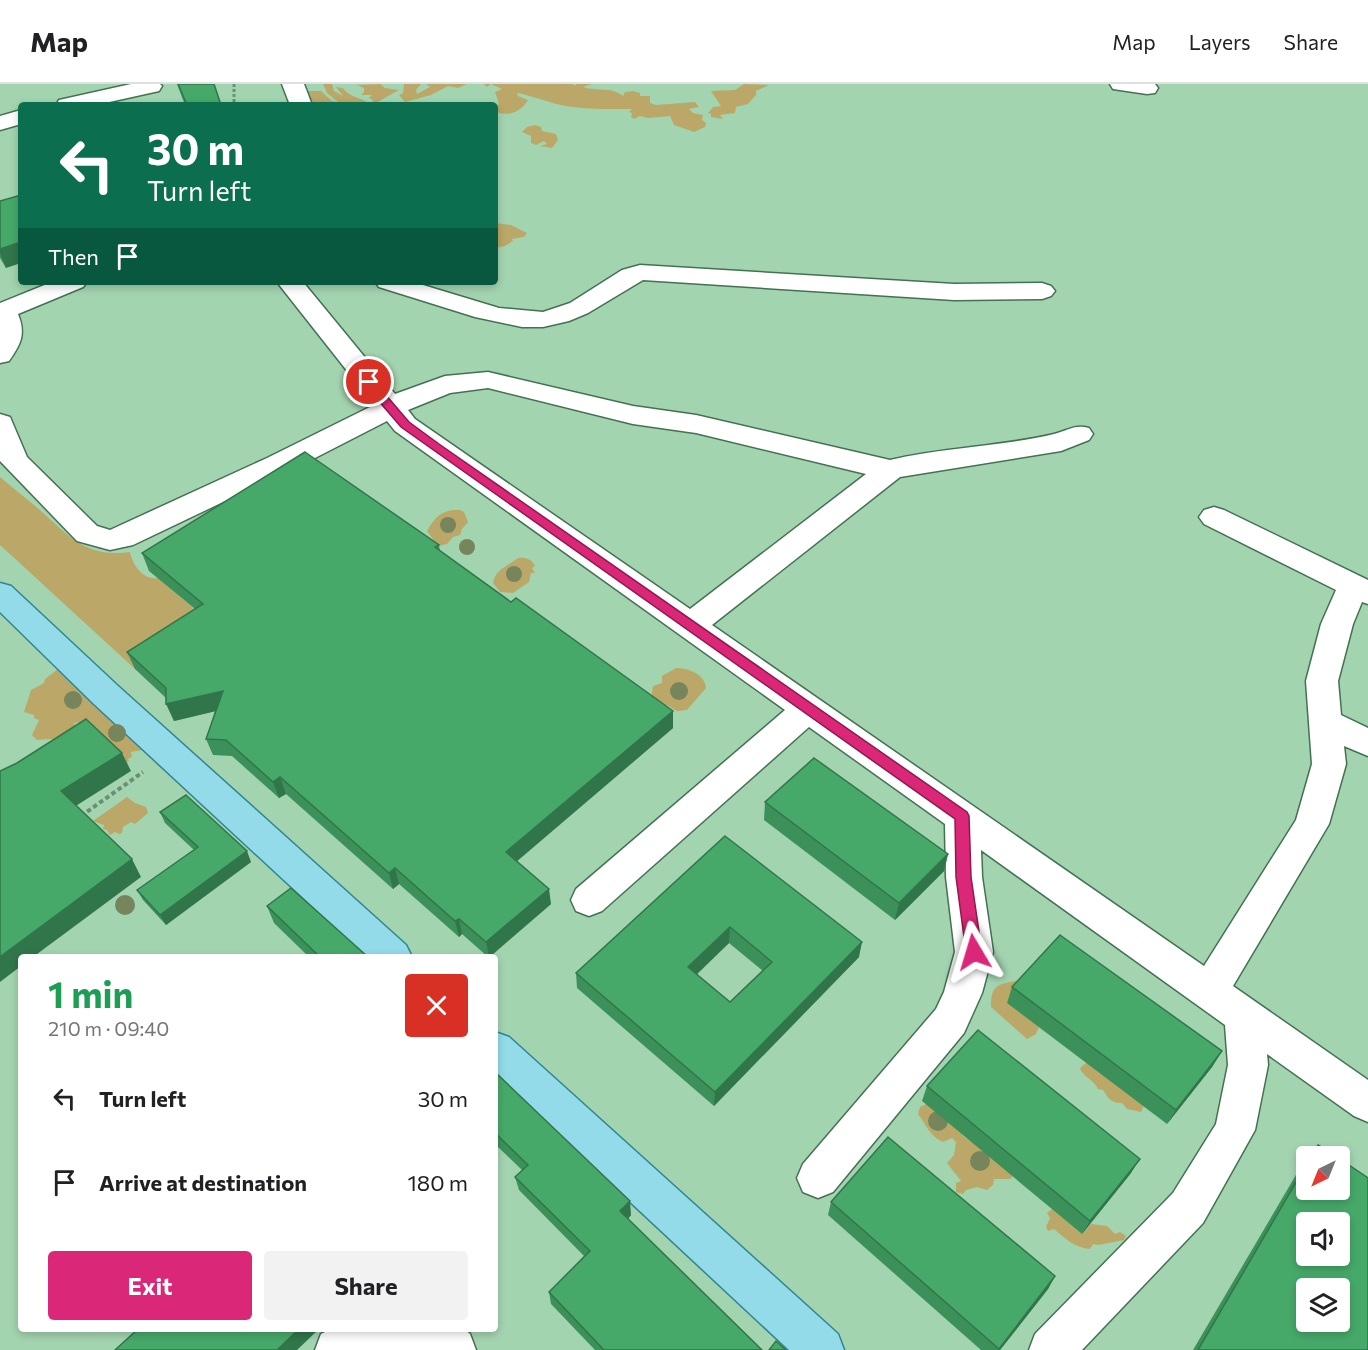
<!DOCTYPE html>
<meta charset="utf-8">
<style>
body{margin:0;font-family:Commissioner,sans-serif;background:#f2f2f2;color:#202124;height:100vh;display:flex;flex-direction:column;font-size:22px;white-space:nowrap}
*{box-sizing:border-box;margin:0}
p{font-size:20px;color:#757577}
.icon{flex:none;width:33px;height:33px;fill:none;stroke:currentColor;stroke-width:2;stroke-linecap:round;stroke-linejoin:round}
.map{position:relative;flex:1;overflow:hidden}
.drawer{position:absolute;left:18px;top:870px;width:480px;height:378px;display:flex;flex-direction:column;background:#fff;border-radius:6px;box-shadow:0 3px 9px #0003}
.drawer>*{flex:none}
.guide{position:absolute;left:18px;top:18px;width:480px;height:183px;border-radius:6px;box-shadow:0 3px 9px #0003;background:#0b6e4f;color:#fff;overflow:hidden}
.needle{width:39px;rotate:223deg}
.buttons{position:absolute;left:1296px;top:1062px;display:grid;gap:12px}
.buttons a{display:grid;place-items:center;width:54px;height:54px;border-radius:6px;background:#fff;box-shadow:0 3px 9px #0003;font-size:30px}
.pin{position:absolute;display:grid;place-items:center;width:51px;height:51px;color:#fff;margin:-26px;border:3px solid #fff;border-radius:50%;box-shadow:0 2px 6px #0007}
.me{position:absolute;width:66px;margin:-33px;rotate:353deg;stroke-linejoin:round;filter:drop-shadow(0 0 4px #0008)}
.turn{display:flex;align-items:center;gap:21px;height:126px;padding:0 30px;font-size:27px}
.turn .icon{width:78px;height:78px;stroke-width:2.5}
.turn b{display:block;font-size:42px;line-height:51px}
.then{display:flex;align-items:center;height:57px;padding:0 30px;background:#0003;gap:12px;font-size:22px}
.round{display:grid;place-items:center;flex:none;width:63px;height:63px;border-radius:6px;background:#f2f2f2}
.overview{display:flex;align-items:center;justify-content:space-between;height:102px;padding:0 30px}
h1{font-size:36px;font-weight:700;line-height:45px;color:#1e9e55}
.cta{display:flex;gap:12px;margin-top:auto;padding:12px 30px}
.cta a{flex:1;height:69px;border-radius:6px;background:#db2777;color:#fff;font-size:24px;font-weight:700;line-height:69px;text-align:center}
.cta a+a{background:#f2f2f2;color:#202124}
ul{padding:0;list-style:none}
li{display:flex;align-items:center;gap:18px;height:84px;padding:0 30px}
li div{flex:1}
li b{display:block;font-size:22px}
li em{font-style:normal}
header{display:flex;align-items:center;gap:36px;box-sizing:border-box;height:84px;padding:0 30px;background:#fff;border-bottom:2px solid #e0e0e0}
header strong{font-size:28px}
nav{display:flex;gap:33px;margin-inline-start:auto;font-size:21px}
.map>svg:first-child{display:block}
.green{fill:#bba869}
.lines{fill:none;stroke-linecap:round;stroke-linejoin:round}
.minor-casing{stroke:#447152;stroke-width:3}
.major-casing{stroke:#318590;stroke-width:3}
.path-far1{stroke:#6a9074;stroke-width:3;stroke-dasharray:3 2;stroke-linecap:butt}
.path{stroke:#6a9074;stroke-width:4;stroke-dasharray:4.5 3;stroke-linecap:butt}
.minor{fill:#fff;fill-rule:evenodd}
.major{fill:#93dbe9;fill-rule:evenodd}
.tree{fill:#76855c}
.wall{fill:#3c915b;fill-rule:evenodd}
.shaded-wall{fill:#31764a}
.building{fill:#46a96a;stroke:#31764a;stroke-width:1.5;fill-rule:evenodd}
.route{fill:#db2777;stroke:#8e194d;stroke-width:1.5}
</style>
<header>
<strong>Map</strong>
<nav><a>Map</a><a>Layers</a><a>Share</a></nav>
</header>
<div class="map">
<svg width="1368" height="1266" viewBox="0 0 1368 1266">
<rect width="100%" height="100%" fill="#a3d4b0"/>
<g class="green">
<path d="M323,0H332L334,7L343,12L336,3L343,4C348,13 364,14 371,21L312,20L306,16L310,15L305,7H321L332,17L338,18L327,9Z"/>
<polygon points="380,0 385,4 399,6 374,20 372,19 373,16 369,14 372,11 361,11 364,8 364,4 357,1"/>
<polygon points="404,0 421,0 416,6 417,10 430,3 426,0 467,0 458,4 448,2 431,11 405,18 399,11 403,9"/>
<path d="M484,0H573L575,2L576,0H592L583,3C598,8 611,2 623,12L625,8L633,7L640,9V12H650V19L656,21L695,18L699,23L689,25L693,29L703,31L702,36L706,39L705,43L694,48L674,41L670,32L648,34L640,32L634,35L631,33L632,29L629,28L632,25C611,25 588,26 566,22C549,19 534,12 517,9L518,12L528,16C522,26 512,32 499,29L496,23L499,20L495,8L502,5L491,0L487,3Z"/>
<polygon points="744,0 769,1 756,7 756,11 748,20 736,23 735,29 720,31 723,35 711,33 711,30 708,29 713,23 721,22 711,7 735,6"/>
<polygon points="535,41 541,43 542,47 556,50 558,56 552,64 540,62 547,60 544,57 536,61 531,59 531,52 522,48 527,43"/>
<polygon points="495,139 511,141 527,149 524,153 512,155 513,157 505,162 495,164"/>
<path d="M0,393C13,404 27,415 40,426C70,453 86,474 130,468C133,482 143,496 158,494L200,530L177,558L135,585L0,461Z"/>
<path d="M460,426L464,428L468,438L462,445L460,451L453,453L447,460L438,462L427,447C435,433 442,425 460,426Z"/>
<path d="M518,474C525,473 532,475 535,482L532,484L535,489H531L529,498L513,509L500,508L493,499C495,485 508,482 518,474Z"/>
<path d="M676,584C688,584 705,590 706,604L687,626L677,627L667,621L665,624L651,614L653,602L662,599V592Z"/>
<polygon points="58,585 149,629 143,666 131,668 132,673 128,675 129,677 108,695 108,701 99,707 85,638 73,639 77,642 66,654 61,650 54,657 51,655 37,656 32,651 39,636 34,634 34,631 24,628 31,606 44,599 45,595"/>
<polygon points="127,713 135,719 146,723 148,729 135,740 131,738 123,743 122,749 119,750 115,748 110,751 107,746 103,745 104,741 93,737"/>
<path d="M1021,895L1039,943L1036,950L1027,955L991,923C991,896 1001,902 1021,895Z"/>
<path d="M1093,973L1145,1019L1141,1028L1127,1025L1122,1019C1112,1020 1108,1014 1103,1006L1098,1005C1094,995 1083,994 1080,984Z"/>
<path d="M926,1020H937L963,1045L962,1051L970,1057L982,1052L1013,1093L1010,1095H994L993,1101L987,1106L977,1103L966,1106L963,1110L956,1108V1099L961,1097L947,1079L954,1071L956,1058L952,1054L943,1058C929,1052 926,1040 918,1030L920,1023Z"/>
<path d="M1052,1125L1082,1150L1091,1140L1107,1142L1115,1150L1120,1148L1126,1152L1124,1156L1098,1161L1093,1160L1090,1165C1075,1164 1066,1155 1054,1145L1048,1147L1046,1143L1050,1134L1047,1129Z"/>
</g>
<g class="lines">
<defs>
<g id="minor">
<polygon points="131,0 160,0 162,2 159,7 96,21 56,21 59,16"/>
<polygon points="282,0 304,0 312,21 290,21"/>
<polygon points="1110,0 1155,0 1158,4 1155,9 1147,10 1113,5"/>
<polygon points="21,26 21,40 0,46 0,32"/>
<polygon points="640,181 954,200 1042,199 1051,202 1055,207 1051,212 1042,215 954,216 643,196 588,229 569,237 543,243 522,243 475,233 379,203 375,198 413,198 499,224 543,228 570,219 622,186"/>
<path d="M52,198H87L83,203L18,230C26,250 21,260 9,277L0,279V219Z"/>
<path d="M277,198H303L395,310L445,292L488,288L633,322L696,331L890,376C944,363 1000,363 1054,350C1067,347 1074,340 1089,344L1093,350L1089,356L1061,367L900,393L712,541L1204,882L1296,736L1312,680L1306,597L1321,540L1336,506L1204,440L1199,433L1204,426L1214,423L1224,426L1368,496V520L1362,518L1353,540L1338,597L1341,631L1368,644V672L1344,662L1346,680L1329,740L1233,902L1368,996V1038L1354,1032L1267,970L1268,981L1255,1046L1203,1139L1082,1266H1029L1035,1250L1173,1109L1216,1040L1228,981L1225,941L981,766L982,793L993,868L982,909L964,949L833,1108L818,1114L803,1108L797,1094L803,1080L936,925L944,908L955,868L946,793L945,740L809,643L602,827L589,832L576,827L571,816L576,805L785,626L395,347L387,337L313,375L133,461L110,466L77,457L0,377V330L10,333L27,373L97,442L110,446L267,374L374,321ZM488,304L633,340L696,349L866,390L690,525L415,335L408,326L450,309Z"/>
<polygon points="331,1245 464,1245 470,1250 476,1266 315,1266 321,1250"/>
</g>
<g id="major">
<polygon points="0,499 11,502 118,602 406,861 412,873 367,873 94,620 0,528"/>
<polygon points="495,948 509,953 838,1250 844,1266 789,1266 495,992"/>
</g>
</defs>
<use href="#minor" class="minor-casing"/>
<use href="#major" class="major-casing"/>
<polyline class="path-far1" points="234,0 234,21"/>
<polyline class="path" points="81,732 143,688"/>
<use href="#minor" class="minor"/>
<use href="#major" class="major"/>
</g>
<g class="tree">
<circle cx="448" cy="441" r="8"/>
<circle cx="467" cy="463" r="8"/>
<circle cx="514" cy="490" r="8"/>
<circle cx="679" cy="607" r="9"/>
<circle cx="73" cy="616" r="9"/>
<circle cx="117" cy="649" r="9"/>
<circle cx="125" cy="821" r="10"/>
<circle cx="938" cy="1037" r="10"/>
<circle cx="980" cy="1077" r="10"/>
</g>
<g class="wall">
<polygon points="177,0 214,0 221,21 185,21"/>
<polygon points="0,117 6,184 0,174"/>
<polygon points="439,461 440,467 511,518 673,627 673,644 517,777 551,820 490,873 488,873 462,850 459,853 399,800 393,805 286,710 279,714 232,672 213,671 206,655 215,627 174,637 166,614 135,585 127,568 195,525 149,487 142,469"/>
<polygon points="765,718 948,770 944,787 895,836 764,736"/>
<polygon points="160,728 251,778 166,841 143,816 137,806 194,766 165,739"/>
<path d="M725,752L859,873L714,1022L577,904L576,889ZM729,859L763,887L730,918L696,890Z"/>
<polygon points="267,822 368,873 309,873 274,839"/>
<polygon points="1012,903 1222,967 1212,983 1167,1040 1007,919"/>
<polygon points="495,988 631,1131 628,1135 762,1266 595,1266 551,1220 549,1208 584,1172 519,1106 515,1093 522,1086 495,1060"/>
<polygon points="927,1002 1131,1089 1082,1150 922,1017"/>
<polygon points="1318,1061 1335,1072 1308,1072"/>
<polygon points="1306,1075 1306,1106 1368,1266 1193,1266 1303,1079"/>
<polygon points="831,1118 1055,1192 1048,1205 1000,1266 981,1266 828,1131"/>
</g>
<g class="shaded-wall">
<polygon points="21,158 21,179 6,184 0,169 0,165"/>
<polygon points="223,607 229,624 174,637 166,620"/>
<polygon points="673,627 673,644 509,784 506,768"/>
<polygon points="122,669 131,687 71,725 61,707"/>
<polygon points="280,693 286,710 279,714 273,698"/>
<polygon points="247,767 251,778 166,841 160,831"/>
<polygon points="948,770 944,787 895,836 899,819"/>
<polygon points="132,775 141,793 33,873 21,873 21,882 0,898 0,873"/>
<polygon points="395,784 399,800 393,805 389,789"/>
<polygon points="549,805 551,820 489,873 486,858"/>
<polygon points="459,835 462,850 459,853 455,837"/>
<polygon points="730,843 729,859 688,899 688,883"/>
<polygon points="862,858 859,873 714,1022 715,1008"/>
<polygon points="1222,967 1212,983 1167,1040 1176,1026"/>
<polygon points="1140,1075 1131,1089 1082,1150 1090,1137"/>
<polygon points="630,1117 631,1131 622,1141 620,1127"/>
<polygon points="1055,1192 1048,1205 1000,1266 998,1266"/>
<polygon points="299,1245 319,1245 297,1266 277,1266"/>
</g>
<g class="building">
<polygon points="178,0 214,0 221,21 187,21"/>
<polygon points="21,111 21,158 0,165 0,117"/>
<polygon points="305,368 439,461 435,463 511,518 516,514 673,627 506,768 549,805 486,858 459,835 455,837 395,784 389,789 280,693 273,698 226,656 206,655 223,607 166,620 166,604 127,568 203,520 142,469"/>
<polygon points="86,635 122,669 61,707 132,775 0,873 0,687 17,679"/>
<polygon points="814,674 948,770 899,819 765,718"/>
<polygon points="186,711 247,767 160,831 137,806 198,763 160,728"/>
<path d="M725,752L862,858L715,1008L576,889ZM730,843L772,878L730,918L688,883Z"/>
<polygon points="291,804 368,873 320,873 267,822"/>
<polygon points="1060,851 1222,967 1176,1026 1012,903"/>
<polygon points="978,946 1140,1075 1090,1137 927,1002"/>
<polygon points="495,988 630,1117 620,1127 762,1266 604,1266 549,1208 590,1167 515,1093 528,1081 495,1049"/>
<polygon points="888,1053 1055,1192 999,1265 831,1118"/>
<polygon points="1318,1061 1335,1072 1311,1072"/>
<path d="M1340,1075L1368,1094V1266H1198L1306,1081V1106H1340ZM1306,1138H1340V1172H1306ZM1306,1204H1340V1238H1306Z"/>
<polygon points="138,1245 299,1245 277,1266 115,1266"/>
<polygon points="776,1257 786,1266 769,1266"/>
</g>
<polygon class="route" points="369,295 373,296 409,338 439,360 967,728 969,732 971,793 982,868 979,872 974,874 968,872 966,868 956,793 955,735 401,343 365,301 364,298"/>
</svg>
<div class="buttons">
<a><svg class="needle" viewBox="-14 -14 28 28"><path d="M0-13l5 13h-10z" fill="#e53935"/><path d="M0 13l5-13h-10z" fill="#757577"/></svg></a>
<a><svg class="icon" aria-label="sound" viewBox="0 0 24 24"><path d="M4 9h4l5-4v14l-5-4H4zM17 9q2 3 0 6"/></svg></a>
<a><svg class="icon" aria-label="layers" viewBox="0 0 24 24"><path d="M12 4l9 5-9 5-9-5zM3 14l9 5 9-5"/></svg></a>
</div>
<div class="pin" style="left:369px;top:298px;background:#d93025"><svg class="icon" aria-label="arrive" viewBox="0 0 24 24"><path d="M6 21V4h12l-3 4 3 4H6"/></svg></div>
<svg class="me" style="left:974px;top:868px" viewBox="-20 -20 40 40"><path d="M0-17L14 15 0 8-14 15z" fill="#db2777" stroke="#fff" stroke-width="4"/></svg>
<div class="guide">
<div class="turn"><svg class="icon" aria-label="left" viewBox="0 0 24 24"><path d="M17 20v-9H6M10 6l-5 5 5 5"/></svg><div><b>30 m</b>Turn left</div></div>
<div class="then">Then<svg class="icon" aria-label="arrive" viewBox="0 0 24 24"><path d="M6 21V4h12l-3 4 3 4H6"/></svg></div>
</div>
<section class="drawer">
<div class="overview"><div><h1>1 min</h1><p>210 m · 09:40</p></div><a class="round" style="background:#d93025;color:#fff"><svg class="icon" aria-label="close" viewBox="0 0 24 24"><path d="M6 6l12 12M18 6L6 18"/></svg></a></div>
<ul>
<li><svg class="icon" aria-label="left" viewBox="0 0 24 24"><path d="M17 20v-9H6M10 6l-5 5 5 5"/></svg><div><b>Turn left</b></div><em>30 m</em></li>
<li><svg class="icon" aria-label="arrive" viewBox="0 0 24 24"><path d="M6 21V4h12l-3 4 3 4H6"/></svg><div><b>Arrive at destination</b></div><em>180 m</em></li>
</ul>
<div class="cta"><a>Exit</a><a>Share</a></div>
</section>
</div>
